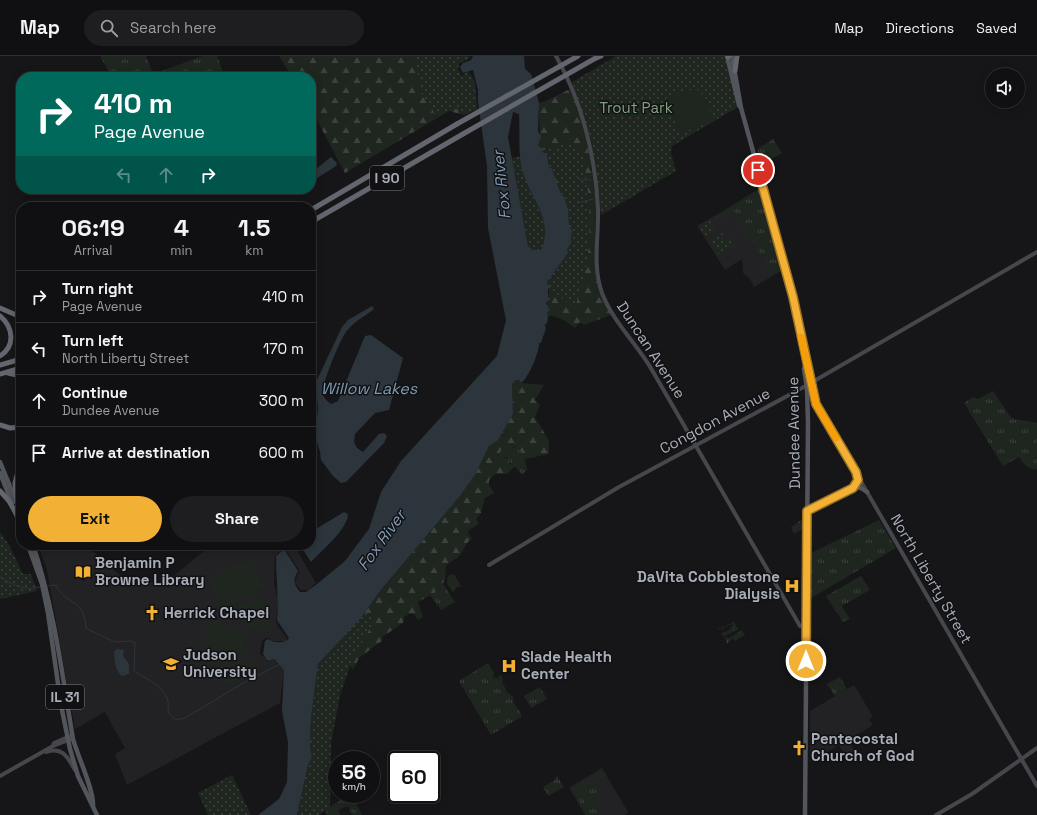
<!DOCTYPE html>
<style>
body{margin:0;font-family:"Space Grotesk",sans-serif;background:#1e1e20;color:#f1f3f6;height:100vh;display:flex;flex-direction:column;font-size:15px;white-space:nowrap}
*{box-sizing:border-box;margin:0}
p{font-size:13px;color:#9c9d9f}
.icon{flex:none;width:22px;height:22px;fill:none;stroke:currentColor;stroke-width:2;stroke-linecap:round;stroke-linejoin:round}
.map{position:relative;flex:1;overflow:hidden}
.details{position:absolute;left:16px;top:146px;width:300px;height:348px;display:flex;flex-direction:column;background:#101012;border-radius:16px;box-shadow:0 2px 10px #0003,0 0 0 1px #303032}
.details>*{flex:none}
.top-card{position:absolute;left:16px;top:16px;width:300px;height:122px;border-radius:16px;box-shadow:0 2px 10px #0003,0 0 0 1px #303032;background:#00695c;color:#fff;overflow:hidden}
.fabs{position:absolute;left:985px;top:12px;display:grid;gap:8px}
.fabs a{display:grid;place-items:center;width:40px;height:40px;border-radius:50%;background:#101012;box-shadow:0 2px 10px #0003,0 0 0 1px #303032;font-size:20px}
.speed{position:absolute;left:328px;top:695px;display:flex;gap:8px;font-size:20px;font-weight:700;text-align:center}
.speed>*{display:grid;place-content:center;width:52px;height:52px;border-radius:50%;background:#101012;box-shadow:0 2px 10px #0003,0 0 0 1px #303032;line-height:1}
.speed small{font-size:10px;font-weight:400}
.speed .limit{border:2px solid #111;border-radius:6px;background:#fff;color:#111}
.pin{position:absolute;display:grid;place-items:center;width:34px;height:34px;color:#fff;margin:-17px;border:2px solid #fff;border-radius:50%;box-shadow:0 1px 4px #0007}
.me{position:absolute;width:44px;margin:-22px;rotate:0deg;stroke-linejoin:round;filter:drop-shadow(0 0 3px #0008)}
.turn{display:flex;align-items:center;gap:14px;height:84px;padding:0 12px;font-size:18px}
.turn .icon{width:52px;height:52px;stroke-width:2.5}
.turn b{display:block;font-size:28px;line-height:34px}
.lanes{display:flex;align-items:center;height:38px;padding:0 12px;background:#0003;justify-content:center;gap:20px;direction:ltr}
.lanes .off{opacity:.35}
.eta{display:flex;justify-content:space-evenly;align-items:center;height:68px;text-align:center}
.eta b{font-size:24px;font-weight:700;line-height:28px}
.primary-button{display:flex;gap:8px;margin-top:auto;padding:8px 12px}
.primary-button a{flex:1;height:46px;border-radius:24px;background:#f2b134;color:#111;font-size:16px;font-weight:700;line-height:46px;text-align:center}
.primary-button a+a{background:#1e1e20;color:#f1f3f6}
ul{padding:0;list-style:none}
li{display:flex;align-items:center;gap:12px;height:52px;padding:0 12px;border-top:1px solid #303032}
li div{flex:1}
li b{display:block;font-size:15px}
li em{font-style:normal}
header{display:flex;align-items:center;gap:24px;box-sizing:border-box;height:56px;padding:0 20px;background:#101012;border-bottom:1px solid #303032}
header strong{font-size:19px}
nav{display:flex;gap:22px;margin-inline-start:auto;font-size:14px}
.search{width:280px;height:36px;background:#1e1e20;display:flex;align-items:center;gap:10px;box-sizing:border-box;padding:0 14px;border-radius:22px;color:#9c9d9f;font-size:15px}
.map>svg:first-child{display:block}
.built{fill:#222225}
.grass{fill:url(#grass-tufts)}
.forest{fill:url(#forest-firs)}
.park{fill:url(#park-dots)}
.garden{fill:#1e261f}
.water{fill:#2c353c;fill-rule:evenodd}
.lines{fill:none;stroke-linecap:round;stroke-linejoin:round}
.stream{stroke:#2c353c;stroke-width:1}
.secondary{stroke:#45474d;stroke-width:4}
.primary{stroke:#53555c;stroke-width:4.5}
.highway{stroke:#63666e;stroke-width:5}
.highway-bridge{stroke:#63666e;stroke-width:5}
.route-casing{stroke:#9d7322;stroke-width:10}
.route{stroke:#f2b134;stroke-width:7}
.slow{stroke:#f59e0b;stroke-width:7}
.labels{text-anchor:middle;stroke-width:3;stroke-linejoin:round;paint-order:stroke}
.shield{fill:#111113;stroke:#7b7e86;stroke-width:1}
.shield-label{font-size:14px;font-weight:bold;fill:#a8adb8}
.park-label{font-size:15px;fill:#7fa381;stroke:#111113}
.street-label{font-size:15px;fill:#a8adb8;stroke:#111113}
.poi-label{font-size:15px;font-weight:bold;fill:#a8adb8;stroke:#111113;text-anchor:start}
.water-label{font-size:16px;font-style:italic;fill:#7f9bb3;stroke:#111113}
</style>
<header>
<strong>Map</strong>
<div class="search"><svg class="icon" aria-label="search" viewBox="0 0 24 24"><circle cx="10" cy="10" r="6"/><path d="M15 15l6 6"/></svg>Search here</div>
<nav><a>Map</a><a>Directions</a><a>Saved</a></nav>
</header>
<div class="map">
<svg width="1037" height="759" viewBox="0 0 1037 759">
<defs>
<pattern id="grass-tufts" width="24" height="20" patternUnits="userSpaceOnUse"><rect width="24" height="20" fill="#1e261f"/><path d="M3 7l-1-3M5 7V3M7 7l1-3M15 17l-1-3M17 17v-4M19 17l1-3" fill="none" stroke="#3c433d"/></pattern>
<pattern id="forest-firs" width="22" height="20" patternUnits="userSpaceOnUse"><rect width="22" height="20" fill="#1e261f"/><path d="M5 1l3.5 6h-7zM16 11l3.5 6h-7z" fill="#3c433d"/></pattern>
<pattern id="park-dots" width="8" height="8" patternUnits="userSpaceOnUse"><rect width="8" height="8" fill="#1e261f"/><path d="M2 2h.1M6 6h.1" fill="none" stroke="#3c433d" stroke-width="1.8" stroke-linecap="round"/></pattern>
</defs>
<rect width="100%" height="100%" fill="#161618"/>
<g class="built">
<polygon points="759,134 781,215 754,231 750,223 743,217 742,203 725,214 697,170"/>
<polygon points="38,489 86,489 131,529 151,526 162,530 211,489 294,489 316,527 308,534 301,534 295,527 299,514 284,491 275,500 274,528 278,544 276,564 277,569 287,582 286,585 272,585 269,582 265,582 262,586 260,597 262,601 265,599 268,606 273,603 284,614 280,647 127,729 115,698 125,692 105,656 75,673 47,514"/>
<polygon points="854,629 873,661 869,663 873,669 848,684 858,700 849,705 839,689 810,706 810,655"/>
<polygon points="602,712 628,756 625,759 585,759 570,733 570,731"/>
</g>
<g class="grass">
<polygon points="100,0 146,0 153,18 203,0 217,0 222,13 223,21 112,21"/>
<polygon points="773,83 782,97 762,108 757,93"/>
<polygon points="757,134 762,136 783,214 773,219 734,155 717,165 714,161"/>
<path d="M993,335L1010,360L1014,363L1037,367V413C1029,415 1023,407 1019,401L1003,410L964,347L973,341L978,343Z"/>
<path d="M505,389L513,392L519,390L524,399L527,414L522,419C517,411 511,409 506,401L501,402L498,399Z"/>
<polygon points="803,463 803,473 794,478 791,471"/>
<polygon points="879,464 896,492 811,542 811,497"/>
<polygon points="454,518 461,531 457,531 453,536 447,528 448,520"/>
<polygon points="861,520 870,534 842,550 850,563 843,566 826,540"/>
<polygon points="443,528 455,546 441,554 430,539 435,536 434,533"/>
<polygon points="734,566 738,573 723,581 721,577 728,575 733,569 732,568 719,574 717,571 720,573 722,572 721,570 724,571"/>
<polygon points="742,574 745,579 735,585 733,582 727,588 725,582 726,584 725,581 729,582"/>
<polygon points="488,607 494,617 493,623 496,621 498,624 498,620 501,619 503,623 502,628 504,629 506,635 513,641 513,645 521,658 521,661 491,679 459,625"/>
<polygon points="840,621 847,633 835,640 827,628"/>
<polygon points="540,631 547,643 531,652 524,640"/>
<polygon points="602,715 605,721 593,728 598,737 591,742 601,758 587,759 572,733"/>
<polygon points="557,720 564,731 548,740 543,731 555,724 555,722"/>
<polygon points="351,738 364,738 365,741 364,743 362,741 355,745 362,759 352,759 348,750 341,753 332,749"/>
</g>
<g class="forest">
<polygon points="279,0 469,0 470,2 459,7 458,13 462,20 470,18 475,26 477,53 464,59 449,55 345,117 311,53 311,21 292,21"/>
<path d="M570,33L580,59L589,97L596,144L595,212L611,259L584,269L580,266L575,272L564,264L550,259L549,261L546,260L549,237L550,108L538,90C542,76 538,61 539,47L546,45Z"/>
<path d="M516,324H519L521,327L544,329L535,344L540,348L535,361L549,385V398L525,403L519,390L509,392L505,389L498,399L501,401L509,403V407L515,410L507,418H495L489,424V429L494,437L485,442L481,457L476,463L479,468L469,474L468,477L472,483C464,487 464,496 458,501C453,505 448,506 445,512L446,517L443,528L434,533L436,536L418,546L423,561L418,564L414,558H409L404,561L403,567L382,581L383,584L359,602L353,614L350,609L359,581L312,702L310,690L311,662L361,562L380,535L460,440L475,419L489,390L498,383L513,358L512,328Z"/>
<polygon points="332,749 341,753 339,754 340,759 326,759 326,754"/>
</g>
<g class="park">
<path d="M415,0H469L470,2L459,7L458,13L461,20L468,15L473,23L477,53L467,58C453,49 449,53 436,61L431,51L421,37Z"/>
<polygon points="616,0 725,0 738,51 672,90 671,96 676,115 601,159 591,85 572,26"/>
<path d="M569,87L581,92C590,133 593,176 585,217C582,229 578,241 575,253L550,232L547,226L567,193L572,175L569,170L570,163L564,141L559,134L556,122L549,111L547,99L542,96L543,94Z"/>
<polygon points="521,100 522,113 546,169 545,185 541,194 533,194 528,190 512,102"/>
<polygon points="710,165 716,174 705,181 699,171"/>
<polygon points="722,177 725,185 731,182 735,189 719,199 710,184"/>
<polygon points="0,476 9,489 23,518 31,518 37,535 0,543"/>
<polygon points="365,557 376,562 353,602 340,639 331,688 330,752 318,759 297,759 308,709 312,702 311,662 318,608"/>
<polygon points="232,719 251,759 208,759 198,737"/>
</g>
<g class="garden">
<polygon points="690,34 698,34 705,41 714,63 681,78 677,76 673,58 666,43 667,41"/>
<polygon points="248,502 265,529 224,555 209,528 211,522"/>
<path d="M262,543L268,560H266L268,574C246,578 239,568 236,549Z"/>
<path d="M209,556L216,564L248,580C244,593 239,617 219,611C214,609 208,604 203,601L207,569L203,568Z"/>
<polygon points="251,602 258,614 225,631 219,619"/>
</g>
<g class="water">
<path d="M473,0H524L525,13L531,18L539,47L538,75L541,80L538,90L543,93L542,96L547,99L549,111L552,113L559,134L564,141L568,153L569,169L572,175L570,189L567,193L568,197L547,226L550,232L548,233V241L550,243L546,247L550,254L547,256L548,263L546,269L544,268L546,272L541,287H539C540,295 528,323 521,327L519,324H516L512,328L513,358L498,384L489,390L475,419L460,440L380,535L361,562L318,608L311,662L310,690L312,702L308,709L297,759H258L279,743L287,726L288,686L282,655L284,614L274,603L268,605L263,598L265,585L268,583C273,587 285,588 289,582L277,564C279,543 276,522 276,500L284,493L298,515C293,524 293,528 300,536H306L317,528L345,505L369,473L381,436L401,405L497,300L506,264L488,172L487,110L478,46V34L473,14L463,17L460,11L463,7L471,4ZM513,56L519,58C520,75 518,97 522,113C529,142 555,163 541,194H533L528,190L508,81Z"/>
<polygon points="331,101 337,107 336,110 311,126 311,117"/>
<path d="M372,250L374,253C364,261 351,267 344,279C339,287 322,327 323,336C323,342 327,345 331,348L338,345L365,280L371,279L403,302L389,354L375,357L355,378L354,386L357,392L363,396L379,378L384,377L387,380L384,387L346,426L341,427L333,420L321,404L320,396L315,379L318,354L316,326L342,271L348,264Z"/>
<path d="M344,456L348,458C348,473 321,495 311,506L300,489H311V476Z"/>
<path d="M117,593L124,594L123,600L129,608V618L122,620C114,614 115,604 114,596Z"/>
</g>
<g class="lines">
<g class="stream">
<polyline points="576,120 581,124 591,124"/>
<polyline points="578,147 593,143"/>
<path d="M0,520C12,530 25,535 40,531"/>
<path d="M47,530L56,529C67,551 84,541 86,572L89,574L115,586L131,585L135,587L134,615C146,623 159,627 167,642C170,648 165,656 173,662C176,664 181,663 185,662L240,629L280,608"/>
</g>
<g class="secondary">
<path d="M556,0C582,46 595,100 598,152C599,181 592,209 602,237C613,266 637,288 652,314C702,399 750,485 800,570L807,571"/>
<polyline points="856,417 1037,730"/>
<polyline points="489,509 619,431 802,332 1037,196"/>
<polyline points="53,690 54,687 70,680"/>
<path d="M46,696C63,690 68,702 75,714"/>
<polyline points="0,720 53,690 71,683"/>
<polyline points="936,759 972,738 1037,692"/>
</g>
<g class="primary">
<polyline points="727,0 739,49 741,52"/>
<polyline points="732,0 741,52 786,213 816,348 856,417 858,424 853,432"/>
<polyline points="0,406 21,457"/>
<polyline points="0,417 12,447"/>
<polyline points="807,455 855,431 861,432 867,436"/>
<polyline points="16,458 21,471"/>
<polyline points="28,489 42,528 48,557 61,649 70,693 78,720 97,759"/>
<path d="M33,489C54,552 62,617 73,683C78,701 94,734 93,750"/>
<polyline points="805,759 808,366 807,333 804,313 806,307"/>
</g>
<g class="highway">
<polyline points="728,1 729,0"/>
<polyline points="594,3 601,0"/>
<polyline points="735,15 737,0"/>
<polyline points="311,154 457,68"/>
<polyline points="311,166 463,78"/>
<polyline points="0,252 21,261"/>
<path d="M0,260C13,271 16,290 0,300"/>
<polyline points="0,309 21,303"/>
<polyline points="8,317 21,320"/>
<polyline points="0,318 21,312"/>
<polyline points="0,369 10,372 21,371"/>
<polyline points="0,435 9,445 18,461"/>
<polyline points="17,447 15,427 21,405"/>
</g>
<g class="highway-bridge">
<polyline points="457,68 578,0"/>
<polyline points="463,78 594,3"/>
</g>
</g>
<g class="lines">
<defs>
<polyline id="route" points="758,114 793,241 816,348 856,416 858,424 853,432 807,455 806,605"/>
</defs>
<use href="#route" class="route-casing"/>
<use href="#route" class="route"/>
<polyline class="slow" points="801,281 816,348 836,382"/>
</g>
<defs>
<symbol id="library-bare" viewBox="-9 -9 18 18"><path d="M-6-4Q-3-5.5-.7-3.5V5Q-3 3-6 4ZM6-4Q3-5.5 .7-3.5V5Q3 3 6 4Z" fill="#f2b134" stroke="#111113" stroke-width="2.5" paint-order="stroke"/></symbol>
<symbol id="hospital-bare" viewBox="-9 -9 18 18"><path d="M-5-5h3v3.5h4V-5h3V5h-3V1.5h-4V5h-3Z" fill="#f2b134" stroke="#111113" stroke-width="2.5" paint-order="stroke"/></symbol>
<symbol id="church-bare" viewBox="-9 -9 18 18"><path d="M-1.2-6h2.4v3.5h3.3v2.4h-3.3V6h-2.4V-.1h-3.3v-2.4h3.3Z" fill="#f2b134" stroke="#111113" stroke-width="2.5" paint-order="stroke"/></symbol>
<symbol id="university-bare" viewBox="-9 -9 18 18"><path d="M0-5L7-2L0 1L-7-2ZM-4 1L0 2.5L4 1V4Q0 6-4 4Z" fill="#f2b134" stroke="#111113" stroke-width="2.5" paint-order="stroke"/></symbol>
</defs>
<g fill-rule="evenodd">
<use href="#library-bare" x="72" y="505" width="22" height="22"/>
<use href="#hospital-bare" x="781" y="519" width="22" height="22"/>
<use href="#church-bare" x="141" y="546" width="22" height="22"/>
<use href="#university-bare" x="160" y="597" width="22" height="22"/>
<use href="#hospital-bare" x="498" y="599" width="22" height="22"/>
<use href="#church-bare" x="788" y="681" width="22" height="22"/>
</g>
<g class="labels">
<g class="shield">
<rect x="370" y="110" width="34" height="24" rx="3"/>
<rect x="46" y="629" width="38" height="24" rx="3"/>
</g>
<g class="shield-label">
<text x="387" y="127">I 90</text>
<text x="65" y="646">IL 31</text>
</g>
<g class="park-label">
<text x="636" y="57">Trout Park</text>
</g>
<g class="street-label">
<text transform="translate(651 294) rotate(57)" y="5">Duncan Avenue</text>
<text transform="translate(715 365) rotate(-28)" y="5">Congdon Avenue</text>
<text transform="translate(794 377) rotate(-91)" y="5">Dundee Avenue</text>
<text transform="translate(931 523) rotate(60)" y="5">North Liberty Street</text>
</g>
<g class="poi-label">
<text x="95" y="512">Benjamin P<tspan x="95" dy="17">Browne Library</tspan></text>
<text x="780" y="526" text-anchor="end">DaVita Cobblestone<tspan x="780" dy="17">Dialysis</tspan></text>
<text x="164" y="562">Herrick Chapel</text>
<text x="183" y="604">Judson<tspan x="183" dy="17">University</tspan></text>
<text x="521" y="606">Slade Health<tspan x="521" dy="17">Center</tspan></text>
<text x="811" y="688">Pentecostal<tspan x="811" dy="17">Church of God</tspan></text>
</g>
<g class="water-label">
<text transform="translate(501 129) rotate(-96)" y="6">Fox River</text>
<text x="369" y="338">Willow Lakes</text>
<text transform="translate(381 484) rotate(-54)" y="6">Fox River</text>
</g>
</g>
</svg>
<div class="fabs">
<a><svg class="icon" aria-label="sound" viewBox="0 0 24 24"><path d="M4 9h4l5-4v14l-5-4H4zM17 9q2 3 0 6"/></svg></a>
</div>
<div class="speed"><div>56<small>km/h</small></div><div class="limit">60</div></div>
<div class="pin" style="left:758px;top:114px;background:#d93025"><svg class="icon" aria-label="arrive" viewBox="0 0 24 24"><path d="M6 21V4h12l-3 4 3 4H6"/></svg></div>
<svg class="me" style="left:806px;top:605px" viewBox="-20 -20 40 40"><circle r="17" fill="#f2b134" stroke="#fff" stroke-width="3"/><path d="M0-11L8 9 0 5-8 9z" fill="#fff"/></svg>
<div class="top-card">
<div class="turn"><svg class="icon" aria-label="right" viewBox="0 0 24 24"><path d="M7 20v-9h11M14 6l5 5-5 5"/></svg><div><b>410 m</b>Page Avenue</div></div>
<div class="lanes"><svg class="icon off" aria-label="left" viewBox="0 0 24 24"><path d="M17 20v-9H6M10 6l-5 5 5 5"/></svg><svg class="icon off" aria-label="ahead" viewBox="0 0 24 24"><path d="M12 20V5M6 11l6-6 6 6"/></svg><svg class="icon" aria-label="right" viewBox="0 0 24 24"><path d="M7 20v-9h11M14 6l5 5-5 5"/></svg></div>
</div>
<section class="details">
<div class="eta">
<div><b>06:19</b><p>Arrival</p></div>
<div><b>4</b><p>min</p></div>
<div><b>1.5</b><p>km</p></div>
</div>
<ul>
<li><svg class="icon" aria-label="right" viewBox="0 0 24 24"><path d="M7 20v-9h11M14 6l5 5-5 5"/></svg><div><b>Turn right</b><p>Page Avenue</p></div><em>410 m</em></li>
<li><svg class="icon" aria-label="left" viewBox="0 0 24 24"><path d="M17 20v-9H6M10 6l-5 5 5 5"/></svg><div><b>Turn left</b><p>North Liberty Street</p></div><em>170 m</em></li>
<li><svg class="icon" aria-label="ahead" viewBox="0 0 24 24"><path d="M12 20V5M6 11l6-6 6 6"/></svg><div><b>Continue</b><p>Dundee Avenue</p></div><em>300 m</em></li>
<li><svg class="icon" aria-label="arrive" viewBox="0 0 24 24"><path d="M6 21V4h12l-3 4 3 4H6"/></svg><div><b>Arrive at destination</b></div><em>600 m</em></li>
</ul>
<div class="primary-button"><a>Exit</a><a>Share</a></div>
</section>
</div>
